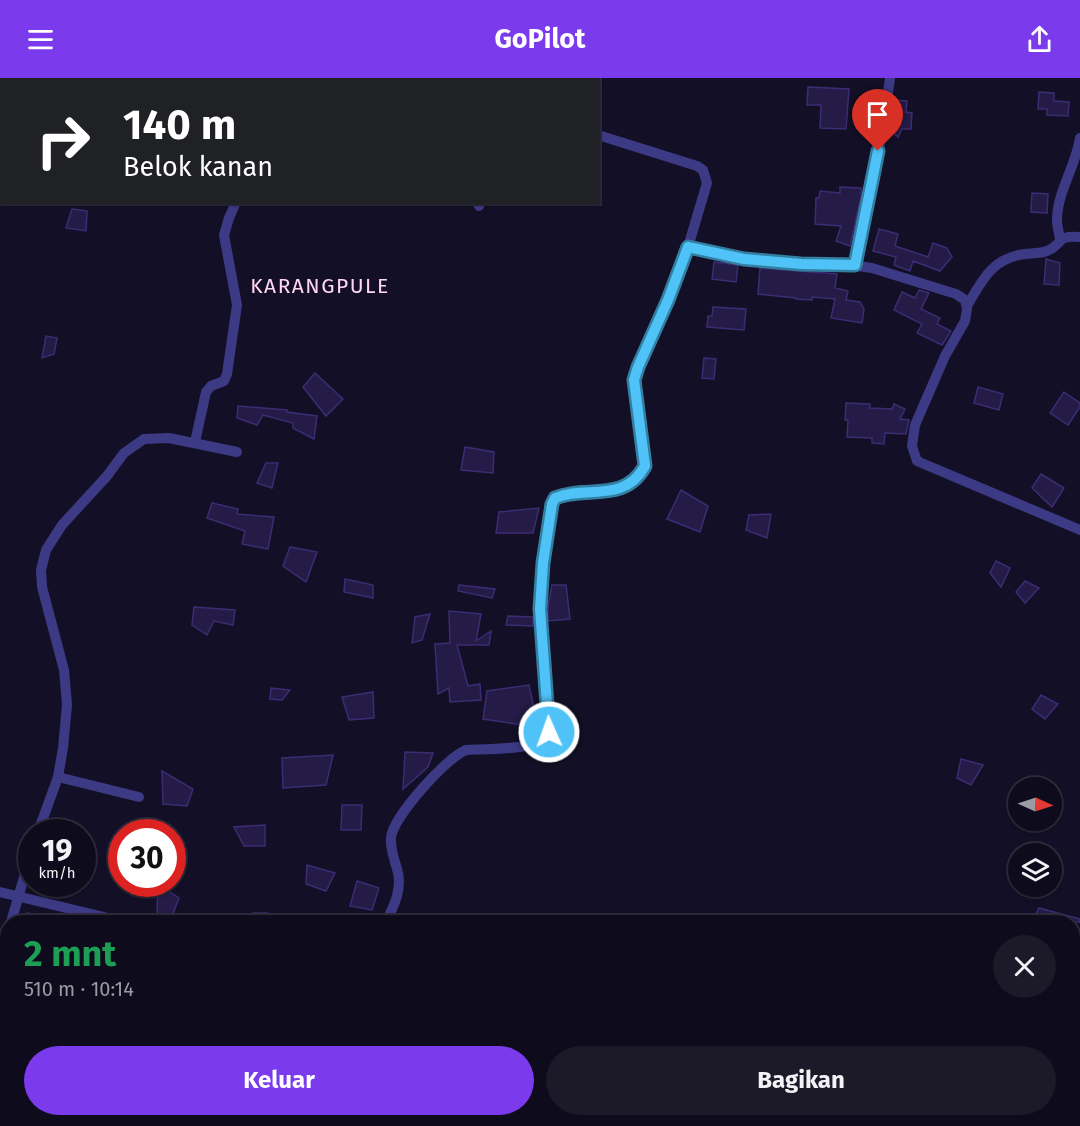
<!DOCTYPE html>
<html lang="id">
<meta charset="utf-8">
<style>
body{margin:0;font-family:"Fira Sans",sans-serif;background:#1c1929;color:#f1f3f6;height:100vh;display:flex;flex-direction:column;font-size:22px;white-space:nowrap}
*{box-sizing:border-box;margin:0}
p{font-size:20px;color:#9b9ba3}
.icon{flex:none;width:33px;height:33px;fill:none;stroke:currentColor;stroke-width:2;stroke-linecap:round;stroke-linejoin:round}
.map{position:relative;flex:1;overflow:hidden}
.panel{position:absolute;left:0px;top:837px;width:1080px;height:212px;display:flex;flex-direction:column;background:#0e0b1c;border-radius:24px 24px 0 0;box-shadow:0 2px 4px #0004,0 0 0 2px #2e2b3b}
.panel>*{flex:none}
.guide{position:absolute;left:0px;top:0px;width:600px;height:126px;box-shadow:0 2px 4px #0004,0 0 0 2px #2e2b3b;background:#202124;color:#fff;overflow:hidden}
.needle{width:39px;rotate:93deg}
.buttons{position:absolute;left:1008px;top:699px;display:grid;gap:12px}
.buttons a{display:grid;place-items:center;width:54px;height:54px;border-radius:50%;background:#0e0b1c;box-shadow:0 2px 4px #0004,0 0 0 2px #2e2b3b;font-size:30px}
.speed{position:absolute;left:18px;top:741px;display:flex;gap:12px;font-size:30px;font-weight:700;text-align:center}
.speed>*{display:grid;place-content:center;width:78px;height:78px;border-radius:50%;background:#0e0b1c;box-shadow:0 2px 4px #0004,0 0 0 2px #2e2b3b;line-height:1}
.speed small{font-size:15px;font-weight:400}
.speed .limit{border:9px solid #d22;background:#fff;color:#111}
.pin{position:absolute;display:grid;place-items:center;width:51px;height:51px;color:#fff;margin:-62px -26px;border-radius:50% 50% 50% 0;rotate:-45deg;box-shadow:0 0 6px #0007}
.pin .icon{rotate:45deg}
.me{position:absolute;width:66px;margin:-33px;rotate:358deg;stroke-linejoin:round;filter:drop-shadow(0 0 4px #0008)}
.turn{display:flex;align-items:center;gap:21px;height:126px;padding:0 24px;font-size:27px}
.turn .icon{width:78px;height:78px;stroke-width:2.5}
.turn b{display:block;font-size:42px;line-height:51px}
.round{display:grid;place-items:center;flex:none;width:63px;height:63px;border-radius:32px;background:#1c1929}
.head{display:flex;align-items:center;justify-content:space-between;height:102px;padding:0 24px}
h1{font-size:36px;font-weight:700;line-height:45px;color:#1e9e55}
.action{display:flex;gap:12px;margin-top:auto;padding:12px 24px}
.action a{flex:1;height:69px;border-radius:36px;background:#7c3aed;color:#fff;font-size:24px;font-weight:700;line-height:69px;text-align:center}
.action a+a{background:#1c1929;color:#f1f3f6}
header{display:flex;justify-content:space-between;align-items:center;height:78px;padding:0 24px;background:#7c3aed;color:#fff;font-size:27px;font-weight:700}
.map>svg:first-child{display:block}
.building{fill:#241b47;stroke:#3b2d73;stroke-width:1.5}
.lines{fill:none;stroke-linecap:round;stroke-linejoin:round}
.minor{stroke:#3d3a85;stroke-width:10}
.route-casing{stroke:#337fa1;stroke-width:15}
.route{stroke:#4fc3f7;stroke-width:10}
.labels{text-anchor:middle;stroke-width:4.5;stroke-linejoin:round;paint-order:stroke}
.quarter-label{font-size:21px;letter-spacing:1.5px;fill:#ffd6f0;stroke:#130f26}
</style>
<header><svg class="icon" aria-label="menu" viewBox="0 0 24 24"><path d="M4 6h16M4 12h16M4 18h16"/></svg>GoPilot<svg class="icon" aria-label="share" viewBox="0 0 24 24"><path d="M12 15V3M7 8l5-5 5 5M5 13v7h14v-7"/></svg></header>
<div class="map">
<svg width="1080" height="1048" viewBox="0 0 1080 1048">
<rect width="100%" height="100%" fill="#130f26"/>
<g class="building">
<polygon points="808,9 849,11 846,51 820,50 821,27 807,27"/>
<polygon points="1039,14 1054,15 1054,23 1069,24 1068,38 1047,37 1047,31 1038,31"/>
<polygon points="895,22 907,23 906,34 912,35 911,51 902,51 898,59 891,53"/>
<polygon points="840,109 861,110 861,119 850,168 836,163 841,148 815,146 816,120 819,120 820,113 840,115"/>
<polygon points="1032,115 1048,116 1047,135 1031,134"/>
<polygon points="72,131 87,133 86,153 66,150"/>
<polygon points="879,151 898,156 895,168 928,179 933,165 947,170 952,179 940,193 913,183 910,193 894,187 896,179 873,173"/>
<polygon points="1046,181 1060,185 1059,207 1044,206"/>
<polygon points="714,184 738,187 736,204 712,201"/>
<polygon points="760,190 837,196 835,210 848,213 846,222 860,224 864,231 862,245 831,240 835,221 812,219 812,222 796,221 796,220 758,216"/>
<polygon points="919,212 929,215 921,231 940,240 937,246 951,253 942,267 917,255 922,246 894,232 902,214 915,220"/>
<polygon points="713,229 746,231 744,252 707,249 708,238 712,238"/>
<polygon points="46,258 57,260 54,276 42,280"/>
<polygon points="704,280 716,281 714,301 702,300"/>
<polygon points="315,295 343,321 326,338 303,309"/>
<polygon points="978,309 1003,316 999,332 974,325"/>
<polygon points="1064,314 1080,325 1080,329 1068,347 1050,335"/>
<polygon points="846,325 870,326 870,330 892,331 894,326 905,331 900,341 909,342 906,356 885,355 884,366 872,365 872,360 847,359 848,342 845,342"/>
<polygon points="238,328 287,332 287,334 317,338 314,361 293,350 293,345 263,337 257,347 237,340"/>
<polygon points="465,369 494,374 493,395 461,392"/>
<polygon points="266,385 278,385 272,410 257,405"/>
<polygon points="1041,396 1064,410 1052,429 1032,410"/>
<polygon points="681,412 708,428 700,454 667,441"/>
<polygon points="212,425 238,431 237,436 274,439 268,471 242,466 245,453 207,440"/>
<polygon points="539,430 533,455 496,455 499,434"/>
<polygon points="771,436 767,460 746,452 749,437"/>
<polygon points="290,469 317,474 306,504 283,488"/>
<polygon points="996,483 1010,490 1001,509 990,495"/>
<polygon points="345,501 373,507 373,520 344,514"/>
<polygon points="1025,503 1039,510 1025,525 1016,514"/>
<polygon points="459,507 495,511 492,520 458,513"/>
<polygon points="552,507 566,507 570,541 548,543 548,529"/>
<polygon points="194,529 235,532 233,547 214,543 207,557 192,547"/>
<polygon points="449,533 481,536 476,563 491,553 489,567 457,567 468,608 480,606 481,622 450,624 449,610 438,616 435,566 450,565"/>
<polygon points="430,536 422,562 412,565 415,539"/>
<polygon points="508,538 533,539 533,548 506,547"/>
<polygon points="529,607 538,649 483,641 487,613"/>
<polygon points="271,610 290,612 282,622 270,621"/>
<polygon points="373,614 374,640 349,642 342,619"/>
<polygon points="1041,617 1058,626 1045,641 1032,631"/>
<polygon points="405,674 433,675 428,689 403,711"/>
<polygon points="333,677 326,707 283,710 282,680"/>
<polygon points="961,681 983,687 971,707 957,700"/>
<polygon points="162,693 193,711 187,728 163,726"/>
<polygon points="342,727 362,727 361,752 341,752"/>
<polygon points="265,747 265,768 244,768 234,749"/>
<polygon points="307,787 335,795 326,813 306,806"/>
<polygon points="357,803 379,810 372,832 350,828"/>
<polygon points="158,806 179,820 172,838 157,838"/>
<polygon points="1039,830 1080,841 1080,844 1032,844"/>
<polygon points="27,835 53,840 53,844 24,844"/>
<polygon points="253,835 268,835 270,844 254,844"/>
</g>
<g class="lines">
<g class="minor">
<polyline points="407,0 413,2"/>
<polyline points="298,2 299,0"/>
<polyline points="558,2 558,0"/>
<polyline points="598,57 697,88 703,92 707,105 688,169 744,181 820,187 844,186 872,190 956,216 965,222 967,231 965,243 945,278 915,347 912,368 917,383 1080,452"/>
<polyline points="477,124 479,128"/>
<path d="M1060,161C1059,155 1057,148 1057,142C1057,114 1076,88 1080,60"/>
<polyline points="855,187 883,51 890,0"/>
<path d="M967,228C981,205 990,183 1019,177C1028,175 1039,176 1047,173C1064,166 1055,157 1080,159"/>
<polyline points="195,364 206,314 211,308 224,303 227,296 237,227 224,157 229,140 236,124"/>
<polyline points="58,699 139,719"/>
<polyline points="38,754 58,699 63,670 67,627 64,592 42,509 41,492 46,472 62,447 107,398 124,375 144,361 169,360 237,374"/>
<polyline points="0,814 125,844"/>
<polyline points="11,844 32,772"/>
<path d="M386,844C394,828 403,810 397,791C394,780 390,771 391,759C394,738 446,680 466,672C482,671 537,672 547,660C549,657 550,651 550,646C548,617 543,588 541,559C538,514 544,470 552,426L555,420C582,408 645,426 644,377L634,302L638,289L668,222L688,169"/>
<polyline points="1072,878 1080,878"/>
<polyline points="0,896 8,859"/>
<polyline points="0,977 8,984"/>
<polyline points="1072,998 1080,1000"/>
<polyline points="72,1041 80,1048"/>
<polyline points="536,1048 537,1041"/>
<polyline points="1035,1048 1039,1041"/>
</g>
</g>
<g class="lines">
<defs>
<path id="route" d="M549,654L540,531L543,485L552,426L555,420C586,407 624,426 645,388L634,302L638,289L668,222L688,169L744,181L801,186L855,187L878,73"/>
</defs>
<use href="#route" class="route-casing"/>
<use href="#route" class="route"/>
</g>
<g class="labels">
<g class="quarter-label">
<text x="320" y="215">KARANGPULE</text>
</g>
</g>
</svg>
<div class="buttons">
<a><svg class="needle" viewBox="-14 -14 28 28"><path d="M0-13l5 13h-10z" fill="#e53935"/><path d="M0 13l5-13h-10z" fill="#9b9ba3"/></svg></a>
<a><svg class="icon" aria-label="layers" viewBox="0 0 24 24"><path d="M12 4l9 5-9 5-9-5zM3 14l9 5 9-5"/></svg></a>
</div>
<div class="speed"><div>19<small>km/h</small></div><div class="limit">30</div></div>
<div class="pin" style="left:878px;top:73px;background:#d93025"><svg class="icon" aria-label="arrive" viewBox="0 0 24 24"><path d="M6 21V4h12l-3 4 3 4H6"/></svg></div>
<svg class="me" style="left:549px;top:654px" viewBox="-20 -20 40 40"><circle r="17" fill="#4fc3f7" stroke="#fff" stroke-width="3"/><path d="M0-11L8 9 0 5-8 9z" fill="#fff"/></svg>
<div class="guide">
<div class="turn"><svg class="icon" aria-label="right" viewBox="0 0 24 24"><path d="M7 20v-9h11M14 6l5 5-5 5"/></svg><div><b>140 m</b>Belok kanan</div></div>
</div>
<section class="panel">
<div class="head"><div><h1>2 mnt</h1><p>510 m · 10:14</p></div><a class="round"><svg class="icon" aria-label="close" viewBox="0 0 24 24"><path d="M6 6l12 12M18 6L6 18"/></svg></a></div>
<div class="action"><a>Keluar</a><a>Bagikan</a></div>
</section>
</div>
